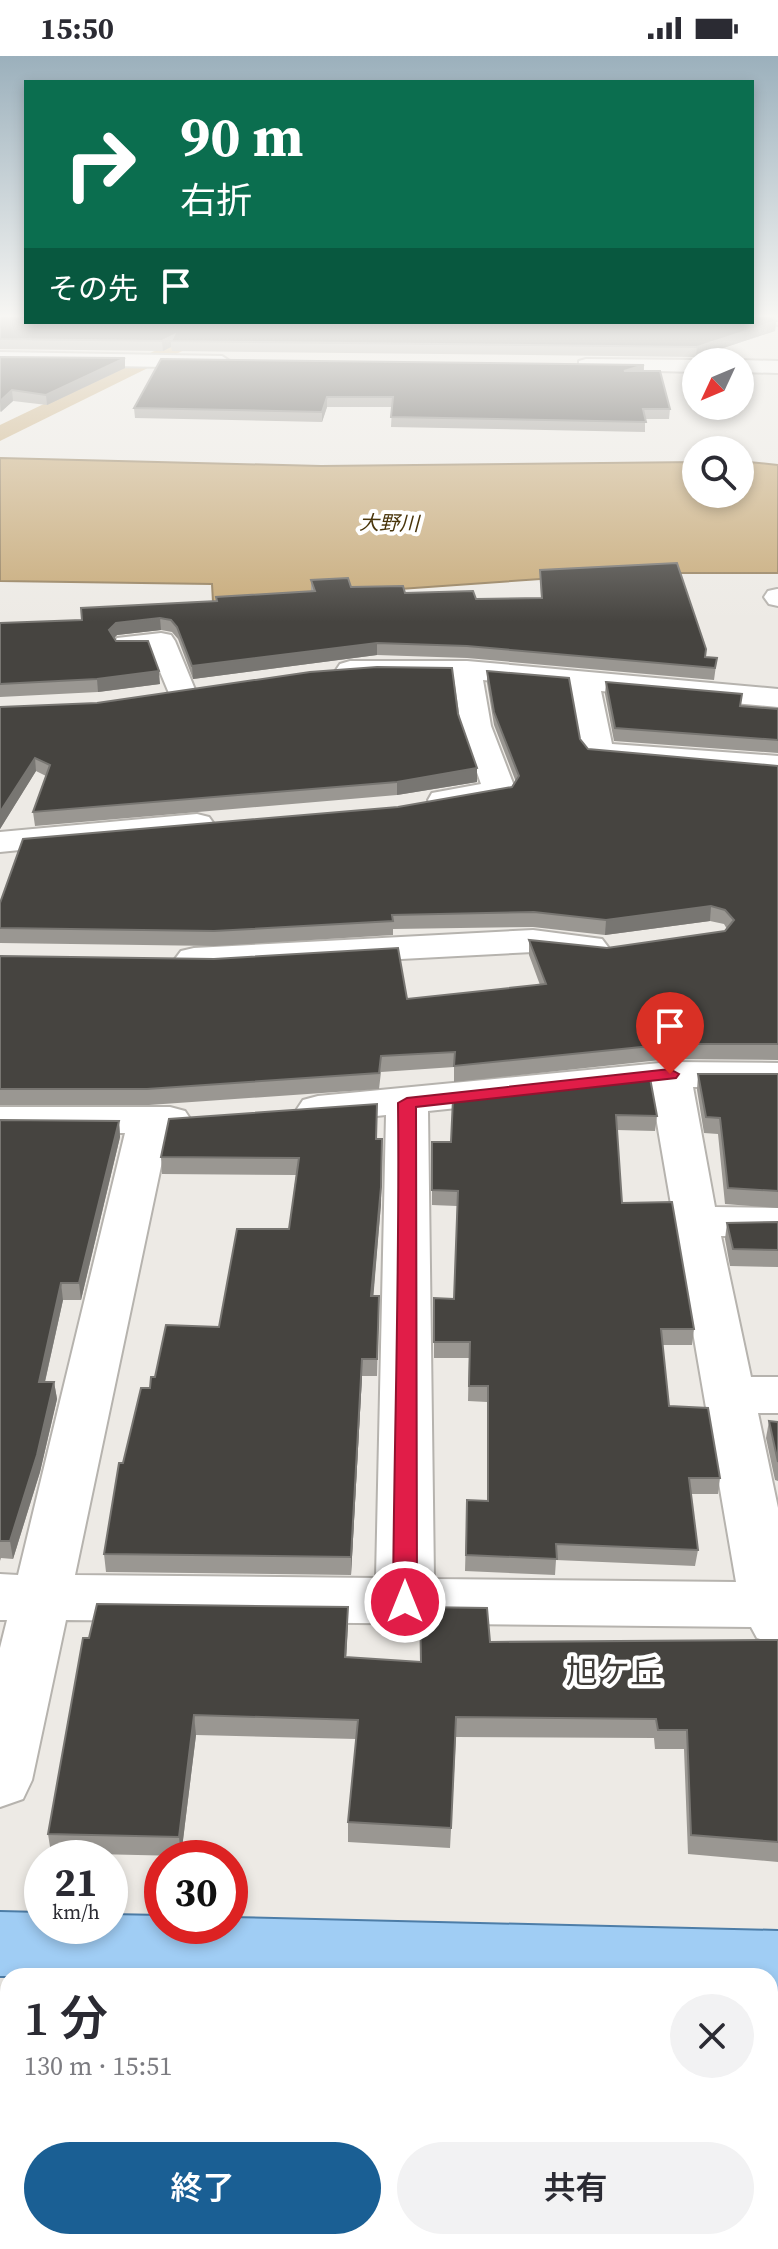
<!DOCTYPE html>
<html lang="ja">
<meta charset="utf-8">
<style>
body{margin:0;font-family:"Source Serif 4","Noto Sans JP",serif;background:#f2f2f3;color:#2b2b33;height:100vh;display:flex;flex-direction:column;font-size:30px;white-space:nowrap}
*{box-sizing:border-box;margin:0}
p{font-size:26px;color:#7c7c81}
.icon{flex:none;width:44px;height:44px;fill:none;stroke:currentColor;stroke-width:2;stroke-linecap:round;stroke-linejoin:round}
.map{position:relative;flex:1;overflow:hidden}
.panel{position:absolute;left:0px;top:1912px;width:778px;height:282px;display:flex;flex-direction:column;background:#fff;border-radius:24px 24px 0 0;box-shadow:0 4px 12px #0003}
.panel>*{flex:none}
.hud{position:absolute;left:24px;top:24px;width:730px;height:244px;border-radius:0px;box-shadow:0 4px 12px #0003;background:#0b6e4f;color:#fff;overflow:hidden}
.needle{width:52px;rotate:226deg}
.buttons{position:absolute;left:682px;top:292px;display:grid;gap:16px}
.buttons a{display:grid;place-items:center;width:72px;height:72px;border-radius:50%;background:#fff;box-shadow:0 4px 12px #0003;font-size:40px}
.speed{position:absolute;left:24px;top:1784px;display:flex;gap:16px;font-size:40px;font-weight:700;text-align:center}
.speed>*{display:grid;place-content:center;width:104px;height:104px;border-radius:50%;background:#fff;box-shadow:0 4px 12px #0003;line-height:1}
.speed small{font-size:20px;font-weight:400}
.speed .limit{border:12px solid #d22;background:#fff;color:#111}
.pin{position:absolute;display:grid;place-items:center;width:68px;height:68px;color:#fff;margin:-82px -34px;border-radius:50% 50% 50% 0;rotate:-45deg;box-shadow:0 0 8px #0007}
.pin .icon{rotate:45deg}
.me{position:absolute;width:88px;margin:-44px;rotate:0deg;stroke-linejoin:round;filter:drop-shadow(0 0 6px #0008)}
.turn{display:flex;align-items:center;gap:28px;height:168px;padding:0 24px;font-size:36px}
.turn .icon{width:104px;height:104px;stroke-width:2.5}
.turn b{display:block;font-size:56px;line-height:68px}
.then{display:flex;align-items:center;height:76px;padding:0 24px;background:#0003;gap:16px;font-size:30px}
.round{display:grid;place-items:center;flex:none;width:84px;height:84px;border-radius:42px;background:#f2f2f3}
.summary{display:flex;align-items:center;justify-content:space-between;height:136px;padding:0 24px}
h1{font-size:48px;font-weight:600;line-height:60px}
.action{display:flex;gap:16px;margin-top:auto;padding:16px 24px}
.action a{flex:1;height:92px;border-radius:48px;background:#1a5f94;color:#fff;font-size:32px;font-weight:600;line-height:92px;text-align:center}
.action a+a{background:#f2f2f3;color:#2b2b33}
.status{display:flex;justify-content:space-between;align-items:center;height:56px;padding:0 40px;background:#fff;direction:ltr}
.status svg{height:22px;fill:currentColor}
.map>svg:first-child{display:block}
.water{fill:#c7aa79;stroke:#978260;stroke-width:2}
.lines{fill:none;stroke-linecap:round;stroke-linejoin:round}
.canal{fill:#c7aa79;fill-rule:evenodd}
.minor-casing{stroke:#b6b3ae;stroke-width:4}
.major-casing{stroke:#4d7da7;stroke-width:4}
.minor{fill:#fff;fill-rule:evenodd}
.major{fill:#a0cdf4;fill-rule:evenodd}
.wall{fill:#9a9792}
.shaded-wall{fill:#787672}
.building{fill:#464440;stroke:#787672;stroke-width:2}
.route{fill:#e11d48;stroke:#92132f;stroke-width:2}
.labels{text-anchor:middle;stroke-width:8;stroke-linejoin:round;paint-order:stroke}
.far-water-label{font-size:20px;font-style:italic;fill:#49350b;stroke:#fff}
.near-quarter-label{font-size:32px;fill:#3f3c38;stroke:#fff}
</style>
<div class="status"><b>15:50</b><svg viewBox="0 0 49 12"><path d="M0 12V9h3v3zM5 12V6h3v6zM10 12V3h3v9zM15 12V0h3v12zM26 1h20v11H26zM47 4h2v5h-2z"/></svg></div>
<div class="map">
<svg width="778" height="2193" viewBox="0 0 778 2193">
<rect width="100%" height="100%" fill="#edeae5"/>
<polygon class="water" points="0,402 321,410 696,406 696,438 740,438 740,405 778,409 778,517 627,517 213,546 212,528 0,525"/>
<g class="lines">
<polygon class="canal" points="215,266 241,266 0,385 0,369"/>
<defs>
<g id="minor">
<polygon points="766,259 778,259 778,269 772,268"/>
<polygon points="0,296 222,300 231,306 222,312 0,308"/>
<polygon points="586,303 696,304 703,306 696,306 696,316 579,313 579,305"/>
<polygon points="740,304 778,305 778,317 740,316 740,306 733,306"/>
<polygon points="777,533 778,533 778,550 769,548 764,541 768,535"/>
<polygon points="161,577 171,579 175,585 196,636 191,642 171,642 151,594 117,594 113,588 117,582"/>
<path d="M350,605H467L778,633V651L601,635L612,688L778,700V720L587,703L582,696L571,632L483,624L491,670L516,735L511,742C488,748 456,757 432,751L428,744L432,737L481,728L461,670L454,623L340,620L336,614L340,608Z"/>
<polygon points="197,758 209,761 214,768 209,775 0,796 0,776"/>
<polygon points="533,874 602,883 608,891 602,899 589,902 533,896 194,914 181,911 175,903 181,895 194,892"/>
<path d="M670,1006L778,1007V1031H693L715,1151L778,1152V1180H721L751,1321H778V1357H758L778,1452V1589L757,1582L751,1571L66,1564L32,1724L23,1743L0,1751V1592L7,1564H0V1518L18,1519L125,1077H0V1051H170L185,1055L191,1064L185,1073L168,1077L75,1519L376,1522L386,1059L318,1066L303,1062L297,1053L303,1044L318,1040ZM651,1032L736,1526L434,1523L428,1055Z"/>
<rect x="327" y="2186" width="78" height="7"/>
</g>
<polygon id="major" points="0,1856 42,1857 42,1870 110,1870 110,1859 162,1860 162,1870 230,1870 230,1862 778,1875 778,1941 770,1940 770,1920 0,1920"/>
</defs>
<use href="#minor" class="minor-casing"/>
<use href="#major" class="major-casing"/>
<use href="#minor" class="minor"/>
<use href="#major" class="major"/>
</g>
<g class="wall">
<polygon points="0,259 26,266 776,265 775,275 696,301 172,295 171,291 163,295 0,293"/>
<polygon points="0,301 125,312 47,349 13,345 0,356"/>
<polygon points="644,309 644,315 670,353 669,363 645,363 645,376 391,371 392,351 327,351 322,366 135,362 134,352"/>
<polygon points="540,514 705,601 717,602 714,624 467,602 377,599 193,623 178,583 172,576 161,574 117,579 114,582 160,628 98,636 0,641 0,567 82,564 216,545 216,541 311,535 311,524 351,531 476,543 541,542"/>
<polygon points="487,615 580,683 588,693 778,710 778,1004 670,1003 454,1026 454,1011 381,1016 379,1033 149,1049 0,1049 0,900 407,943 540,929 529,899 529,884 607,892 725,875 727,873 724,868 710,865 605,879 533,871 393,873 393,879 215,890 0,887 0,847 398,751 512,731 516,726 494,669 487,627"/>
<polygon points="606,626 740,650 778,653 778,697 614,685 605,638"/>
<polygon points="0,651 458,658 477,712 477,726 397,739 35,770 33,756 46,720 36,715 0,773"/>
<polygon points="698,1018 778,1018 778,1152 725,1148 718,1078 704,1077 697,1034"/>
<polygon points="453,1043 657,1060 655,1075 617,1074 622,1147 694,1273 692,1289 662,1289 669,1350 720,1422 718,1438 691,1438 698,1494 695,1510 556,1504 555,1519 465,1515 467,1444 488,1445 487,1346 468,1345 469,1302 434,1302 434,1242 454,1243 457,1150 432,1149 432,1086 451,1086"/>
<polygon points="0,1064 119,1065 120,1081 81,1244 63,1244 45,1326 54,1326 57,1343 40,1416 13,1503 1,1502 0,1505"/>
<polygon points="377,1083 381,1148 373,1240 379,1240 377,1320 362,1320 351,1519 106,1516 104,1498 123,1407 150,1332 155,1321 219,1271 289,1173 296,1119 162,1118 161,1101"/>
<polygon points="778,1166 778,1211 730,1210 725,1183 727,1167"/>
<polygon points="769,1365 778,1366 778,1425 775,1424 766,1382"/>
<polygon points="348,1551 346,1602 420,1606 420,1551 490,1586 778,1584 778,1806 688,1798 684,1693 655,1693 654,1682 456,1681 450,1792 348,1786 348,1766 356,1683 196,1679 181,1800 51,1797 48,1778 89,1582"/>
<polygon points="0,1957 8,1958 8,2149 0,2149 0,2150"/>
<polygon points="770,1983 778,1984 778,2162 770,2161"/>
<polygon points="488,2186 643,2186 644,2193 489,2193"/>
</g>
<g class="shaded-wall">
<polygon points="776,265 775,275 696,301 697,291"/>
<polygon points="174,279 171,285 171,291 163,295 162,285"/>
<polygon points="125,302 125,312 47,349 46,339"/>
<polygon points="644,309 643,318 624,315"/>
<polygon points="12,334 13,345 1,356 0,345"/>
<polygon points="327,341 327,351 322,366 322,356"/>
<polygon points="160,562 161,574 117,579 110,586 109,574 116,567"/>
<polygon points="377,587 377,599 193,623 192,610"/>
<polygon points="159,615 160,628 98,636 97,623"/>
<polygon points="35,702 36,715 0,773 0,756"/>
<polygon points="477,712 477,726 397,739 397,726"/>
<polygon points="711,850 710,865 605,879 606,864"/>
<polygon points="119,1065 120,1081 81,1244 79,1227"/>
<polygon points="382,1083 381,1148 372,1257 371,1240"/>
<polygon points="61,1227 63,1244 41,1343 39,1326"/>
<polygon points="362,1303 362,1320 351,1519 351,1501"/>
<polygon points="54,1326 57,1343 40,1416 13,1503 10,1485"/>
<polygon points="348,1551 348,1570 345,1621 345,1601"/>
<polygon points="194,1659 196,1679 181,1800 179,1781"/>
<polygon points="189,2186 194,2186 193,2193 188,2193"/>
</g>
<g class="building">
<polygon points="0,259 26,259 26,266 752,266 752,259 770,259 776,265 697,291 171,285 174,279 162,285 0,283"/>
<polygon points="0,301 125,302 46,339 12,334 0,345"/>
<polygon points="161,303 644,309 624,315 660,315 670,353 643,353 646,366 391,361 393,341 327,341 322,356 134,352"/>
<polygon points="677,507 706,593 705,601 717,602 715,612 467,590 377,587 192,610 177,571 171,564 160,562 116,567 109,574 116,585 148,585 159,615 97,623 0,628 0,567 82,564 81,552 217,545 216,541 315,535 311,524 348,522 351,531 403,530 405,537 473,535 476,543 542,542 540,514"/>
<polygon points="377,611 452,612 458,658 477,712 397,726 33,756 50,709 35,702 0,756 0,651 97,647 310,616"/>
<polygon points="487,615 569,622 580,683 588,693 778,710 778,988 671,988 454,1010 455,996 381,1000 379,1017 147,1033 0,1033 0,900 214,903 398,892 407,943 546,928 529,884 607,892 725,875 734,864 725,854 711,850 606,864 534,856 392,859 393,865 214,875 0,872 0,847 23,783 398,751 512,731 519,720 494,656"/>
<polygon points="606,626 742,638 740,650 778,653 778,684 615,672"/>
<polygon points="698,1018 778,1018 778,1135 728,1132 720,1062 706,1061"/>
<polygon points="650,1022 657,1060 616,1059 622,1147 672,1146 694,1273 661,1273 669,1350 708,1352 720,1422 689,1422 698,1494 556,1488 557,1503 466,1499 467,1444 488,1445 488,1330 469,1330 470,1286 434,1286 434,1242 454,1243 458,1135 432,1134 432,1086 451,1086 453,1043"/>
<polygon points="377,1048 376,1083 382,1083 381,1131 371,1240 379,1240 377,1303 362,1303 351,1501 104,1498 119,1407 123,1407 141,1332 150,1332 151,1321 155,1321 166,1269 219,1271 237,1173 289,1173 299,1102 161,1101 169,1063"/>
<polygon points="0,1064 119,1065 79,1227 61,1227 39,1326 54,1326 37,1399 10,1485 0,1485"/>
<polygon points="778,1166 778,1194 733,1193 727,1167"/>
<polygon points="769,1365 778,1366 778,1406"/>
<polygon points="97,1548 348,1551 345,1601 421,1606 420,1551 487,1552 490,1586 778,1584 778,1786 691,1779 687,1674 658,1674 656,1663 456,1661 451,1772 348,1766 358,1664 194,1659 179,1781 48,1778 83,1582 89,1582"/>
<polygon points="0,1957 8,1958 8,2131 0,2130"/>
<polygon points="770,1983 778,1984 778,2142 770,2141"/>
<polygon points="105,2186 189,2186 188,2193 104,2193"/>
<polygon points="509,2186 643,2186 644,2193 509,2193"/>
<polygon points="778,2186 778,2193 756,2193"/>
</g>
<linearGradient id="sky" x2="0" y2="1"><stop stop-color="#9bb0bc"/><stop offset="0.46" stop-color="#f7f6f3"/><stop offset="1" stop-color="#f7f6f3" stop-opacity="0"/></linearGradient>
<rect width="778" height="566" fill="url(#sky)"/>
<path class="route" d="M670,1013L679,1018L676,1022L416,1051L417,1546L414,1552H397L393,1546C394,1380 400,1213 398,1047L407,1042Z"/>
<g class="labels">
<g class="far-water-label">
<text transform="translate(389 467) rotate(1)" y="7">大野川</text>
</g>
<g class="near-quarter-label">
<text x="614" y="1627">旭ケ丘</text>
</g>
</g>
</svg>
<div class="buttons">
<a><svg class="needle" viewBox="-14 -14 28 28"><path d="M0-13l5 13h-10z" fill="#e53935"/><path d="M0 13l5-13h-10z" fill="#7c7c81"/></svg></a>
<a><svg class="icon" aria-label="search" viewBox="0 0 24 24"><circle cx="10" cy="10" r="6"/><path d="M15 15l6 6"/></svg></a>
</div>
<div class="speed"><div>21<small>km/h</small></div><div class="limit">30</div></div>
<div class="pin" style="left:670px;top:1018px;background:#d93025"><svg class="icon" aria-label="arrive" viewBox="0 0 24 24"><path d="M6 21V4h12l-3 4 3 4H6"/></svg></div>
<svg class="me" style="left:405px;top:1546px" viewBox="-20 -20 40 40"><circle r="17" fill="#e11d48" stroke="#fff" stroke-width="3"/><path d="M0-11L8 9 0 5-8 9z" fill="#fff"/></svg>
<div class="hud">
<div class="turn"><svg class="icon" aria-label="right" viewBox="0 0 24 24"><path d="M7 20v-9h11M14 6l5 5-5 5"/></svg><div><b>90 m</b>右折</div></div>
<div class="then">その先<svg class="icon" aria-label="arrive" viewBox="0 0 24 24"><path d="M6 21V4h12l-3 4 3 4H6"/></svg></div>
</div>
<section class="panel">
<div class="summary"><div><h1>1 分</h1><p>130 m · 15:51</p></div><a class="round"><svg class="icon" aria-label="close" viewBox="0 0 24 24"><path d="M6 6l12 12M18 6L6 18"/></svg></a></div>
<div class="action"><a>終了</a><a>共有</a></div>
</section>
</div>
